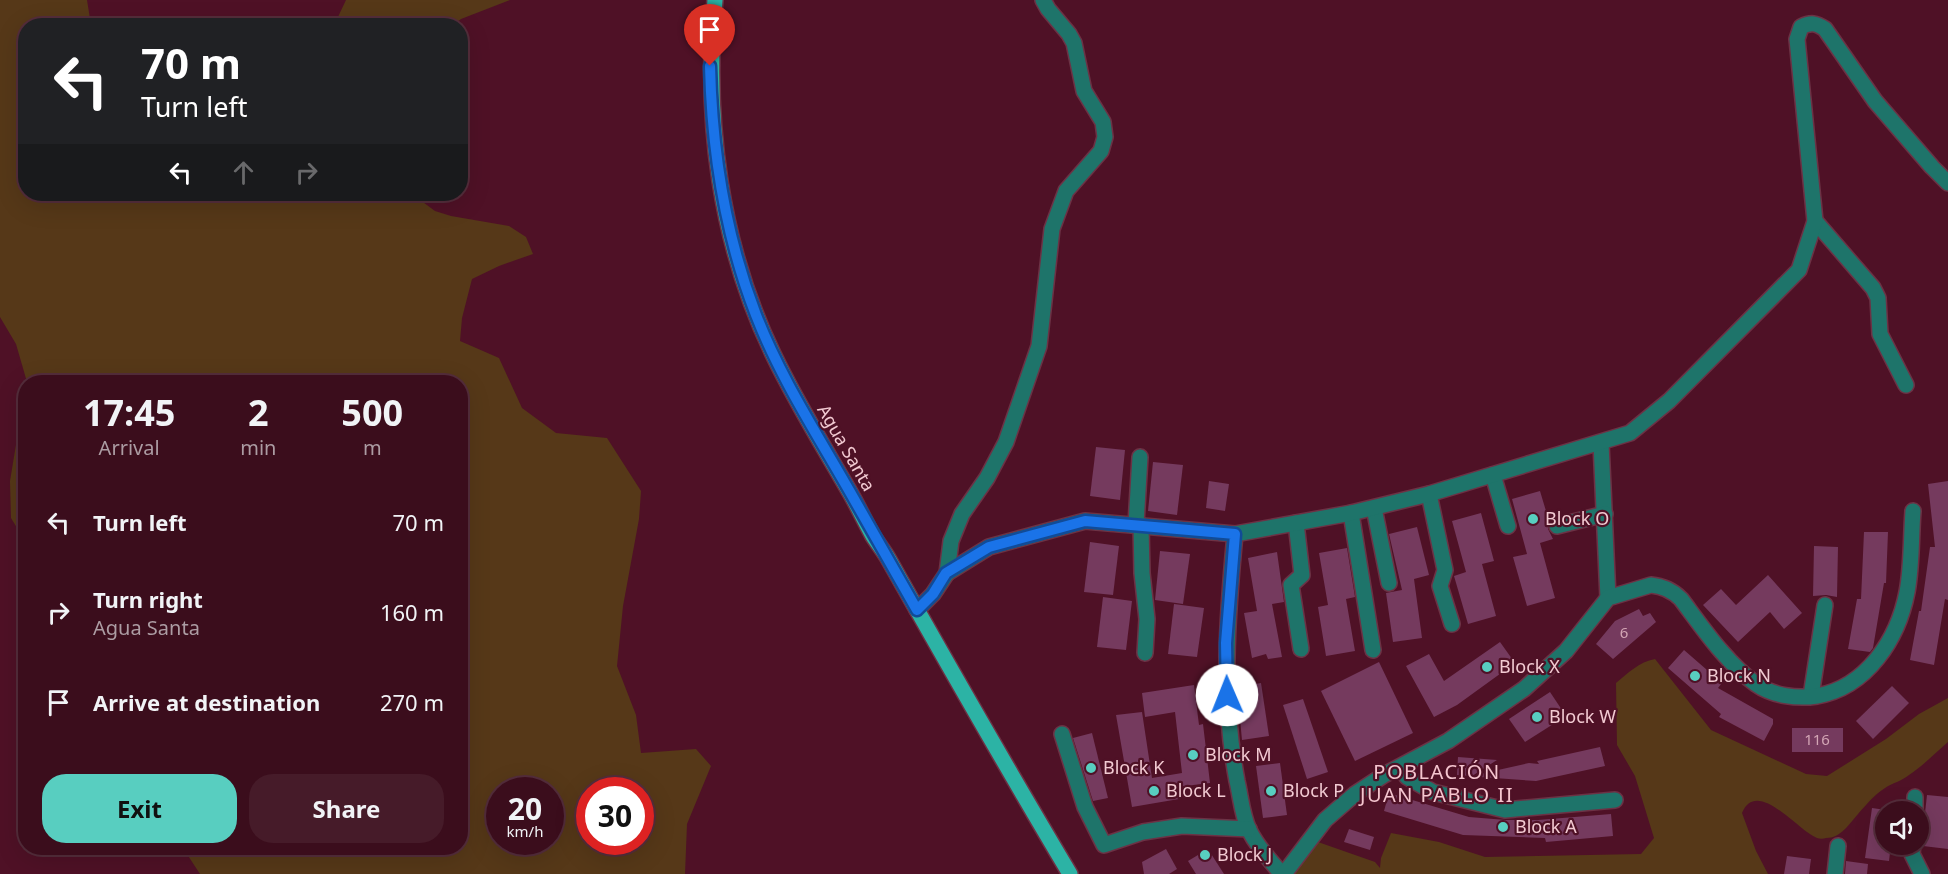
<!DOCTYPE html>
<meta charset="utf-8">
<style>
body{margin:0;font-family:"Noto Sans",sans-serif;background:#461b29;color:#f1f3f6;height:100vh;display:flex;flex-direction:column;font-size:22px;white-space:nowrap}
*{box-sizing:border-box;margin:0}
p{font-size:20px;color:#ac9ca3}
.icon{flex:none;width:33px;height:33px;fill:none;stroke:currentColor;stroke-width:2;stroke-linecap:round;stroke-linejoin:round}
.map{position:relative;flex:1;overflow:hidden}
.side{position:absolute;left:18px;top:375px;width:450px;height:480px;display:flex;flex-direction:column;background:#3b0d1c;border-radius:24px;box-shadow:0 6px 24px #0002,0 0 0 2px #542d3b}
.side>*{flex:none}
.banner{position:absolute;left:18px;top:18px;width:450px;height:183px;border-radius:24px;box-shadow:0 6px 24px #0002,0 0 0 2px #542d3b;background:#202124;color:#fff;overflow:hidden}
.buttons{position:absolute;left:1875px;top:801px;display:grid;gap:12px}
.buttons a{display:grid;place-items:center;width:54px;height:54px;border-radius:50%;background:#3b0d1c;box-shadow:0 6px 24px #0002,0 0 0 2px #542d3b;font-size:30px}
.speed{position:absolute;left:486px;top:777px;display:flex;gap:12px;font-size:30px;font-weight:700;text-align:center}
.speed>*{display:grid;place-content:center;width:78px;height:78px;border-radius:50%;background:#3b0d1c;box-shadow:0 6px 24px #0002,0 0 0 2px #542d3b;line-height:1}
.speed small{font-size:15px;font-weight:400}
.speed .limit{border:9px solid #d22;background:#fff;color:#111}
.pin{position:absolute;display:grid;place-items:center;width:51px;height:51px;color:#fff;margin:-62px -26px;border-radius:50% 50% 50% 0;rotate:-45deg;box-shadow:0 0 6px #0007}
.pin .icon{rotate:45deg}
.me{position:absolute;width:66px;margin:-33px;rotate:359deg;stroke-linejoin:round;filter:drop-shadow(0 0 4px #0008)}
.turn{display:flex;align-items:center;gap:21px;height:126px;padding:0 24px;font-size:27px}
.turn .icon{width:78px;height:78px;stroke-width:2.5}
.turn b{display:block;font-size:42px;line-height:51px}
.lanes{display:flex;align-items:center;height:57px;padding:0 24px;background:#0003;justify-content:center;gap:30px;direction:ltr}
.lanes .off{opacity:.35}
.eta{display:flex;justify-content:space-evenly;align-items:center;height:102px;text-align:center}
.eta b{font-size:36px;font-weight:700;line-height:42px}
.action{display:flex;gap:12px;margin-top:auto;padding:12px 24px}
.action a{flex:1;height:69px;border-radius:24px;background:#58cec0;color:#111;font-size:24px;font-weight:700;line-height:69px;text-align:center}
.action a+a{background:#461b29;color:#f1f3f6}
ul{padding:0;list-style:none}
li{display:flex;align-items:center;gap:18px;height:90px;padding:0 24px}
li div{flex:1}
li b{display:block;font-size:22px}
li em{font-style:normal}
.map>svg:first-child{display:block}
.green{fill:#563818;fill-rule:evenodd}
.building{fill:#753a5e}
.lines{fill:none;stroke-linecap:round;stroke-linejoin:round}
.minor-casing{stroke:#6c3245;stroke-width:18}
.major-casing{stroke:#6c3245;stroke-width:18}
.minor{stroke:#1e746a;stroke-width:15}
.major{stroke:#2cb3a5;stroke-width:15}
.route-casing{stroke:#114b97;stroke-width:15}
.route{stroke:#1a73e8;stroke-width:10}
.poi-dot{fill:#58cec0;stroke:#4f1126;stroke-width:2}
.labels{text-anchor:middle;stroke-width:4.5;stroke-linejoin:round;paint-order:stroke}
.number-label{font-size:15px;fill:#d3a6b5}
.street-label{font-size:18px;fill:#f2cad2;stroke:#4f1126}
.poi-label{font-size:18px;fill:#f2cad2;stroke:#4f1126;text-anchor:start}
.neighbourhood-label{font-size:20px;letter-spacing:1.5px;fill:#f5c5cf;stroke:#4f1126}
</style>
<div class="map">
<svg width="1948" height="874" viewBox="0 0 1948 874">
<rect width="100%" height="100%" fill="#4f1126"/>
<g class="green">
<path d="M0,0H87L91,25L26,26V194H412L435,211L451,216L509,226L526,237L533,254L499,266L472,279L462,318L460,341L499,358L522,408L556,433L607,438L641,491L639,519L623,606L617,666L636,715L641,753L696,749L711,766L687,824L685,874H200L183,848H460V382H27L16,344L0,317ZM500,790H550V842H500ZM640,790V842H590V790Z"/>
<polygon points="346,0 510,0 461,19 453,25 329,25 338,17"/>
<polygon points="25,390 26,541 25,541 11,518 10,481"/>
<path d="M1655,659L1711,730L1806,774L1827,776L1886,739L1919,714L1948,698V742C1935,753 1923,766 1909,775C1902,781 1892,783 1885,788C1874,795 1866,805 1858,814C1849,824 1841,838 1826,838C1823,839 1820,839 1817,838C1798,831 1757,777 1742,813L1756,851L1768,874H1294L1308,852L1318,842L1375,862L1380,868L1381,858L1391,833L1439,842L1485,857L1641,854L1654,838L1635,776L1617,745L1616,683C1628,673 1639,662 1655,659Z"/>
</g>
<g class="building">
<polygon points="1096,447 1125,450 1120,500 1090,496"/>
<polygon points="1153,462 1183,465 1177,515 1148,511"/>
<polygon points="1209,481 1229,484 1225,511 1206,508"/>
<polygon points="1948,481 1948,600 1945,599 1934,665 1910,660 1919,611 1921,611 1930,547 1935,547 1928,484"/>
<polygon points="1540,491 1549,521 1548,529 1553,539 1540,543 1555,598 1527,606 1513,557 1527,554 1512,499"/>
<polygon points="1481,513 1494,561 1482,564 1496,616 1468,624 1454,576 1466,572 1452,521"/>
<polygon points="1417,527 1429,575 1414,579 1422,638 1393,642 1386,593 1402,590 1389,534"/>
<polygon points="1864,532 1888,532 1886,583 1884,583 1873,648 1870,652 1848,649 1857,599 1861,599"/>
<polygon points="1090,542 1119,546 1113,595 1084,592"/>
<polygon points="1814,546 1838,547 1837,597 1826,595 1813,596"/>
<polygon points="1347,548 1355,597 1346,599 1355,651 1326,656 1318,607 1328,605 1319,553"/>
<polygon points="1160,551 1190,554 1183,604 1155,600"/>
<polygon points="1277,552 1284,602 1272,604 1282,657 1268,659 1266,654 1252,658 1244,613 1257,611 1248,558"/>
<polygon points="1768,575 1802,613 1784,629 1770,612 1738,642 1703,605 1721,589 1736,605"/>
<polygon points="1103,597 1132,601 1126,650 1097,647"/>
<polygon points="1174,604 1204,608 1197,657 1168,654"/>
<polygon points="1639,609 1643,616 1650,613 1656,622 1613,659 1596,644 1615,621"/>
<polygon points="1500,642 1515,663 1457,705 1434,717 1406,666 1429,654 1444,681"/>
<polygon points="1684,650 1722,683 1718,688 1773,719 1773,724 1764,741 1719,717 1721,714 1668,668"/>
<polygon points="1379,662 1413,733 1355,761 1321,691"/>
<polygon points="1261,683 1269,736 1242,740 1237,687"/>
<polygon points="1194,685 1199,725 1203,724 1210,783 1177,787 1179,799 1132,807 1116,715 1142,712 1152,778 1182,773 1175,712 1145,717 1142,693"/>
<polygon points="1892,686 1909,703 1873,739 1856,721"/>
<polygon points="1550,692 1566,716 1525,742 1509,719"/>
<polygon points="1303,699 1328,772 1307,779 1283,705"/>
<rect x="1792" y="728" width="51" height="24"/>
<polygon points="1092,733 1108,798 1093,801 1073,738"/>
<polygon points="1600,747 1605,766 1536,781 1480,777 1480,774 1529,763 1539,764 1537,761"/>
<polygon points="1458,757 1497,760 1472,776 1457,775"/>
<polygon points="1280,763 1287,815 1263,818 1256,766"/>
<polygon points="1389,793 1469,817 1506,820 1538,820 1611,814 1613,836 1546,842 1545,838 1463,835 1384,811"/>
<polygon points="1927,795 1948,797 1948,849 1923,846 1922,840"/>
<polygon points="1872,808 1886,810 1886,844 1891,844 1889,861 1865,858"/>
<polygon points="1349,829 1374,837 1370,850 1344,842"/>
<polygon points="1166,849 1177,869 1169,874 1144,874 1142,862"/>
<polygon points="1208,849 1224,874 1196,874 1188,861"/>
<polygon points="1787,856 1811,859 1809,874 1784,874"/>
<polygon points="1846,861 1868,864 1867,874 1845,874"/>
</g>
<g class="lines">
<defs>
<g id="minor">
<polyline points="1815,221 1873,288 1878,298 1880,334 1906,385"/>
<polyline points="1601,443 1608,598"/>
<polyline points="1493,475 1508,526"/>
<polyline points="1429,494 1445,570 1440,586 1452,624"/>
<polyline points="1374,508 1389,583"/>
<polyline points="1351,513 1373,650"/>
<polyline points="1296,523 1302,575 1291,585 1301,649"/>
<polyline points="1136,524 1140,457"/>
<polyline points="1141,525 1142,573 1147,619 1145,653"/>
<polyline points="1557,526 1605,514"/>
<path d="M1235,534C1227,619 1221,696 1237,781C1241,798 1242,815 1249,830C1257,846 1270,861 1282,874"/>
<path d="M947,573L989,547L1085,521L1235,534L1351,513L1429,494L1630,433L1669,401L1799,270L1815,221L1797,39L1801,27C1811,22 1816,23 1825,29L1875,101L1932,167L1948,183"/>
<polyline points="917,610 933,594 947,573 951,541 962,514 987,478 1006,442 1039,346 1052,229 1066,191 1101,151 1105,137 1103,122 1084,91 1074,43 1069,34 1048,9 1043,0"/>
<polyline points="1811,696 1825,605"/>
<polyline points="1062,734 1085,807 1104,845 1143,832 1182,826 1249,829"/>
<polyline points="1400,768 1407,777 1433,792 1505,810 1615,800"/>
<polyline points="1915,812 1915,797"/>
<polyline points="1913,844 1912,854 1922,874"/>
<path d="M1284,874L1325,820L1355,794L1384,775L1448,741L1524,689L1566,651L1608,598L1651,585C1663,586 1672,590 1681,599C1702,627 1727,664 1756,684C1773,696 1797,699 1817,696C1867,687 1898,639 1907,592C1912,566 1911,537 1913,511"/>
<polyline points="1835,874 1838,846"/>
</g>
<path id="major" d="M715,0C704,121 720,244 773,354C795,400 822,444 848,489C857,504 864,520 873,536C878,544 884,551 889,560C948,665 1008,770 1070,874"/>
</defs>
<use href="#minor" class="minor-casing"/>
<use href="#major" class="major-casing"/>
<use href="#minor" class="minor"/>
<use href="#major" class="major"/>
</g>
<g class="lines">
<defs>
<path id="route" d="M710,66C712,152 725,235 756,315C780,377 817,434 850,492C872,531 894,570 917,610L933,594L946,573L989,547L1085,521L1235,534L1226,643L1227,695"/>
</defs>
<use href="#route" class="route-casing"/>
<use href="#route" class="route"/>
</g>
<g class="poi-dot">
<circle cx="1533" cy="519" r="6"/>
<circle cx="1487" cy="667" r="6"/>
<circle cx="1695" cy="676" r="6"/>
<circle cx="1537" cy="717" r="6"/>
<circle cx="1193" cy="755" r="6"/>
<circle cx="1091" cy="768" r="6"/>
<circle cx="1154" cy="791" r="6"/>
<circle cx="1271" cy="791" r="6"/>
<circle cx="1503" cy="827" r="6"/>
<circle cx="1205" cy="855" r="6"/>
</g>
<g class="labels">
<g class="number-label">
<text x="1624" y="638">6</text>
<text x="1817" y="745">116</text>
</g>
<g class="street-label">
<text transform="translate(846 448) rotate(60)" y="6">Agua Santa</text>
</g>
<g class="poi-label">
<text x="1545" y="525">Block O</text>
<text x="1499" y="673">Block X</text>
<text x="1707" y="682">Block N</text>
<text x="1549" y="723">Block W</text>
<text x="1205" y="761">Block M</text>
<text x="1103" y="774">Block K</text>
<text x="1166" y="797">Block L</text>
<text x="1283" y="797">Block P</text>
<text x="1515" y="833">Block A</text>
<text x="1217" y="861">Block J</text>
</g>
<g class="neighbourhood-label">
<text x="1437" y="779">POBLACIÓN<tspan x="1437" dy="23">JUAN PABLO II</tspan></text>
</g>
</g>
</svg>
<div class="buttons">
<a><svg class="icon" aria-label="sound" viewBox="0 0 24 24"><path d="M4 9h4l5-4v14l-5-4H4zM17 9q2 3 0 6"/></svg></a>
</div>
<div class="speed"><div>20<small>km/h</small></div><div class="limit">30</div></div>
<div class="pin" style="left:710px;top:66px;background:#d93025"><svg class="icon" aria-label="arrive" viewBox="0 0 24 24"><path d="M6 21V4h12l-3 4 3 4H6"/></svg></div>
<svg class="me" style="left:1227px;top:695px" viewBox="-20 -20 40 40"><circle r="19" fill="#fff"/><path d="M0-13L10 11 0 6-10 11z" fill="#1a73e8"/></svg>
<div class="banner">
<div class="turn"><svg class="icon" aria-label="left" viewBox="0 0 24 24"><path d="M17 20v-9H6M10 6l-5 5 5 5"/></svg><div><b>70 m</b>Turn left</div></div>
<div class="lanes"><svg class="icon" aria-label="left" viewBox="0 0 24 24"><path d="M17 20v-9H6M10 6l-5 5 5 5"/></svg><svg class="icon off" aria-label="ahead" viewBox="0 0 24 24"><path d="M12 20V5M6 11l6-6 6 6"/></svg><svg class="icon off" aria-label="right" viewBox="0 0 24 24"><path d="M7 20v-9h11M14 6l5 5-5 5"/></svg></div>
</div>
<section class="side">
<div class="eta">
<div><b>17:45</b><p>Arrival</p></div>
<div><b>2</b><p>min</p></div>
<div><b>500</b><p>m</p></div>
</div>
<ul>
<li><svg class="icon" aria-label="left" viewBox="0 0 24 24"><path d="M17 20v-9H6M10 6l-5 5 5 5"/></svg><div><b>Turn left</b></div><em>70 m</em></li>
<li><svg class="icon" aria-label="right" viewBox="0 0 24 24"><path d="M7 20v-9h11M14 6l5 5-5 5"/></svg><div><b>Turn right</b><p>Agua Santa</p></div><em>160 m</em></li>
<li><svg class="icon" aria-label="arrive" viewBox="0 0 24 24"><path d="M6 21V4h12l-3 4 3 4H6"/></svg><div><b>Arrive at destination</b></div><em>270 m</em></li>
</ul>
<div class="action"><a>Exit</a><a>Share</a></div>
</section>
</div>
